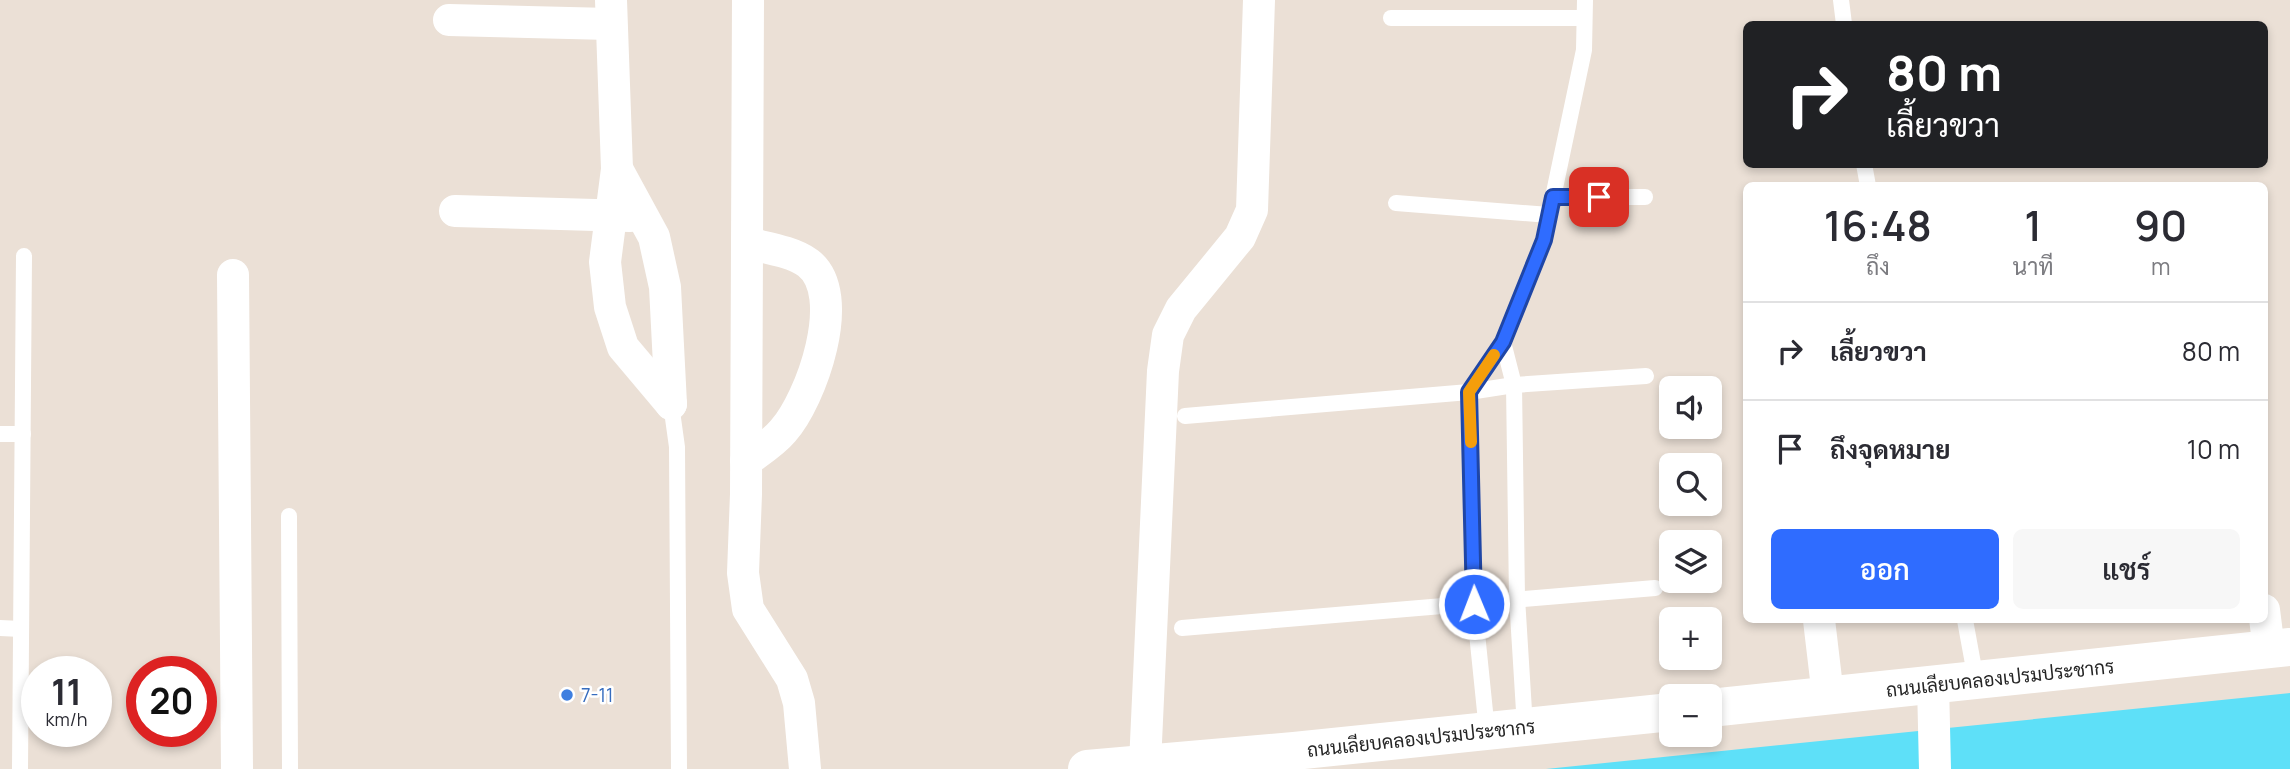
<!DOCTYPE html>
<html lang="th">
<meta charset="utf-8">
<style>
body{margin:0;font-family:Manrope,Sarabun,sans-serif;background:#f7f7f7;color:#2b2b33;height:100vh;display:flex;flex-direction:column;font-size:26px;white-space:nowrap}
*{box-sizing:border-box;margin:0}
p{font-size:23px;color:#7c7c81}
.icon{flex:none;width:38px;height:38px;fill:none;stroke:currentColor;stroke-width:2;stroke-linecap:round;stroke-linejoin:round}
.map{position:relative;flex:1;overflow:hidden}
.panel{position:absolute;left:1743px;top:182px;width:525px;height:441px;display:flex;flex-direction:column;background:#fff;border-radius:10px;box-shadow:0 4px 10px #0003}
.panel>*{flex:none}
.guide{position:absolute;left:1743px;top:21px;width:525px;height:147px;border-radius:10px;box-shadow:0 4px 10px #0003;background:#202124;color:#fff;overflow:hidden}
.buttons{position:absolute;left:1659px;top:376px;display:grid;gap:14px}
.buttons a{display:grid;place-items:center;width:63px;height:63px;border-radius:10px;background:#fff;box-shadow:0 4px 10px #0003;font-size:35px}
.speed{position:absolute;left:21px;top:656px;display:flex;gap:14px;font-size:35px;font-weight:700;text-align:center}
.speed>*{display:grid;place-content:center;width:91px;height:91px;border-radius:50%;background:#fff;box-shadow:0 4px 10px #0003;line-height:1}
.speed small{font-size:18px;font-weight:400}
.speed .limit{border:10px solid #d22;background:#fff;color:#111}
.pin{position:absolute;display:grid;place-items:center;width:60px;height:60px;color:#fff;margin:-30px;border-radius:14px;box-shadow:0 4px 10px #0006}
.me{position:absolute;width:77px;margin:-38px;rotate:359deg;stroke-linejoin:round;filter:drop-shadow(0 0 5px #0008)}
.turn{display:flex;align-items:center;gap:24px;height:147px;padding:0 28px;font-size:32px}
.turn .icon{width:91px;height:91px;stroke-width:2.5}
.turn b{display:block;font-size:49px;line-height:60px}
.eta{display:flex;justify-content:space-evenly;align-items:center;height:119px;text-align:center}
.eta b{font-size:42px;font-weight:600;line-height:49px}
.button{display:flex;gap:14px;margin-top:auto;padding:14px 28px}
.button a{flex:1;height:80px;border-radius:10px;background:#2f6cff;color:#fff;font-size:28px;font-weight:600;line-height:80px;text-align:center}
.button a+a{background:#f7f7f7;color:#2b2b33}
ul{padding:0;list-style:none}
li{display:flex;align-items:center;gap:21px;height:98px;padding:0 28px;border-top:2px solid #e1e1e2}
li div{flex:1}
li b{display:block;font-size:26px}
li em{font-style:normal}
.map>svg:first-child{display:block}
.water{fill:#5ee0f8}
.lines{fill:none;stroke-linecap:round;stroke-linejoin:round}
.service{stroke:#fff;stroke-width:16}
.minor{stroke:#fff;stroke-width:32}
.tertiary{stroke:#fff;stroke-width:38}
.route-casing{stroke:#1f46a6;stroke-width:18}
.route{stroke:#2f6cff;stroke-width:12}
.slow{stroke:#f59e0b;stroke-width:12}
.shop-dot{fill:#3f7fe0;stroke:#fff;stroke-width:2.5}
.labels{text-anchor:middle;stroke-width:5;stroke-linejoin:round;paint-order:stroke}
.street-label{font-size:19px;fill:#262626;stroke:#fff}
.shop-label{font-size:19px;fill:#366cbe;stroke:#fff;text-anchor:start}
</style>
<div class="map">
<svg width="2290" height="769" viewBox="0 0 2290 769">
<rect width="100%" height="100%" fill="#ebe0d6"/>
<polygon class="water" points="2290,693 2290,769 1546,769"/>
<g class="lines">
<g class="service">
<polyline points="1841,0 1844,24"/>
<polyline points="1391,18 1584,18"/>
<polyline points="1864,164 1868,186"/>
<polyline points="1553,197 1645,197"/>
<polyline points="1396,203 1549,215"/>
<polyline points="1503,342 1514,385 1517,598 1525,727"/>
<polyline points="671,404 677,447 679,769"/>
<polyline points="1185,416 1469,392 1514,385 1646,376"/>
<polyline points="0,434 23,434"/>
<polyline points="289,516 290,769"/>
<polyline points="1965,620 1976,680"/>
<polyline points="0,628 21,629"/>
<polyline points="1182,628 1655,588"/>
<polyline points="1487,731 1474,604 1469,392 1503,342 1544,240 1584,50 1585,0"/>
<polyline points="20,769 24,256"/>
</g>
<g class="minor">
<polyline points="611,0 617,169 605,262 610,307 623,347 671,404"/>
<polyline points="748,0 746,494 743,573 748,609 792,679 799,703 805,769"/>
<polyline points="449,20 610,24"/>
<polyline points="617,169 654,237 665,287 671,404"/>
<polyline points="455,211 630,216"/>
<polyline points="233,275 237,769"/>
<path d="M746,461C758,452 773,443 783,431C811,400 849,294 808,263C791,251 766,248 747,243"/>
<polyline points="2264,610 2269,650"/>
<polyline points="1819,620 1828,696"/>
<polyline points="1933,684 1935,769"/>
<polyline points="1145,764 1163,371 1168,335 1181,309 1240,237 1252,210 1259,0"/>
</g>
<g class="tertiary">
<polyline points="1710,708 2290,647"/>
<polyline points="1087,769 1294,751 1671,712"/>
</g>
</g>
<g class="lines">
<defs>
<polyline id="route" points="1474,604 1469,392 1503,342 1544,240 1553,197 1599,197"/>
</defs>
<use href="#route" class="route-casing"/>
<use href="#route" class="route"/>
<polyline class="slow" points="1471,442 1469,392 1494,355"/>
</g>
<circle class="shop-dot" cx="567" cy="695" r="7"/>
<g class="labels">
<g class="street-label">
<text transform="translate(2000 678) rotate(-6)" y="7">ถนนเลียบคลองเปรมประชากร</text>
<text transform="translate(1421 738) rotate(-6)" y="7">ถนนเลียบคลองเปรมประชากร</text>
</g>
<g class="shop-label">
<text x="581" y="702">7-11</text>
</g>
</g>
</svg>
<div class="buttons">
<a><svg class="icon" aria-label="sound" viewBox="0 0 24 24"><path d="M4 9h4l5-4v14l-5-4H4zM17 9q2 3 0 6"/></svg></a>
<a><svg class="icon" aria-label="search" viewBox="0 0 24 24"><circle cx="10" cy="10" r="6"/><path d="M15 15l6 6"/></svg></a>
<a><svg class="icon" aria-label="layers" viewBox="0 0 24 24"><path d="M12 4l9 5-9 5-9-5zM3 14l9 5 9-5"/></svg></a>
<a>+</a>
<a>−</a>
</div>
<div class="speed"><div>11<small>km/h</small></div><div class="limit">20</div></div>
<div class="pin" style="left:1599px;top:197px;background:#d93025"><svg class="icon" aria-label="arrive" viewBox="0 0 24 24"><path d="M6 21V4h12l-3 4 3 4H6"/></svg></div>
<svg class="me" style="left:1474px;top:604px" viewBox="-20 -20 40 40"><circle r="17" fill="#2f6cff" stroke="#fff" stroke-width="3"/><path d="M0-11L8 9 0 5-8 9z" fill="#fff"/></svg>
<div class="guide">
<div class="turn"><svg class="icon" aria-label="right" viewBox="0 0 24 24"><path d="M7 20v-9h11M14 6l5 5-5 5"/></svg><div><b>80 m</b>เลี้ยวขวา</div></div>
</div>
<section class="panel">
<div class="eta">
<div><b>16:48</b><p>ถึง</p></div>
<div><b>1</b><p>นาที</p></div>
<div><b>90</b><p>m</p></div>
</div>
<ul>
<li><svg class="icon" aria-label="right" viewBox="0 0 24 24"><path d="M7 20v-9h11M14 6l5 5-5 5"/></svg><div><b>เลี้ยวขวา</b></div><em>80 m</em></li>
<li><svg class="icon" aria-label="arrive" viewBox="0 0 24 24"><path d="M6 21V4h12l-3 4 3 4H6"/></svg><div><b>ถึงจุดหมาย</b></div><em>10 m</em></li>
</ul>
<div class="button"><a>ออก</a><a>แชร์</a></div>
</section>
</div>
